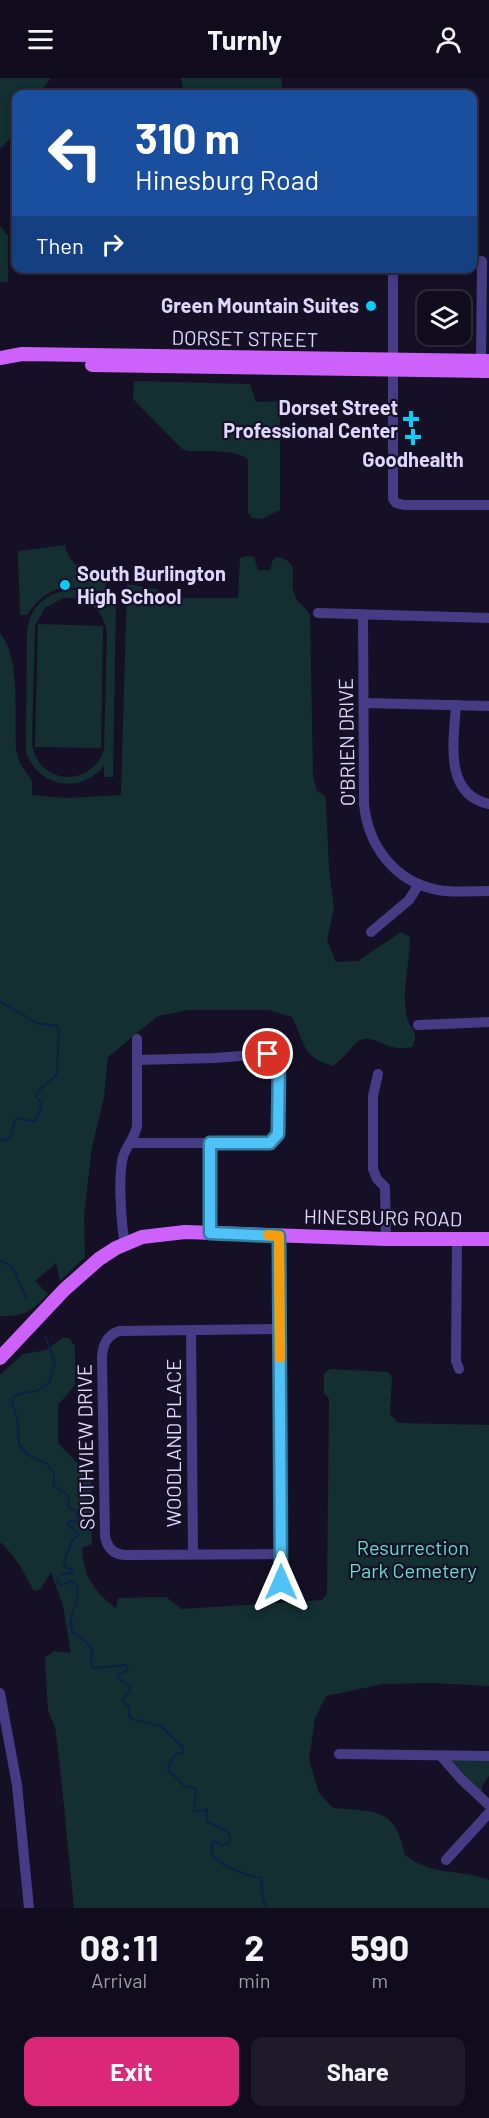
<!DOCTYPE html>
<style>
body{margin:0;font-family:Barlow,sans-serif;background:#1e1a2a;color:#f1f3f6;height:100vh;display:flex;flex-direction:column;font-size:22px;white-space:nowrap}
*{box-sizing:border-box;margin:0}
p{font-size:20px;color:#9c9ba4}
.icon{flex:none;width:33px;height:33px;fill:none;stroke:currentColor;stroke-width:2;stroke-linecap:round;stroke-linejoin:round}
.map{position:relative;height:1830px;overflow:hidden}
.drawer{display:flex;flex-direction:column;background:#100c1d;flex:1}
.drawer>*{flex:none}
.hud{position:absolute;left:12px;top:12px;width:465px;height:183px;border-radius:12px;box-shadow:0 3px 9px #0003,0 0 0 2px #302c3b;background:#1a4fa0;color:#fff;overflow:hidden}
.fabs{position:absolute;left:417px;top:213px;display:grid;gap:12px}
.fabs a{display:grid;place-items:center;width:54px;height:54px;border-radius:12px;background:#100c1d;box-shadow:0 3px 9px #0003,0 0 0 2px #302c3b;font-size:30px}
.pin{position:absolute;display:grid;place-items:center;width:51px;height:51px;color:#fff;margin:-26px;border:3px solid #fff;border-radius:50%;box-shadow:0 2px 6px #0007}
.me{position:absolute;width:66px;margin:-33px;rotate:0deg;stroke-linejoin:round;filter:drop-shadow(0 0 4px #0008)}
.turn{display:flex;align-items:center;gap:21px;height:126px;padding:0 24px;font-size:27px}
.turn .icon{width:78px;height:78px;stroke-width:2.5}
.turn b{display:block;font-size:42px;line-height:51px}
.then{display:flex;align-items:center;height:57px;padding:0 24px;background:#0003;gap:12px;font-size:22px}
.eta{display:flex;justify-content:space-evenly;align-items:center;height:102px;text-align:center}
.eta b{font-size:36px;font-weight:700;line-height:42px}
.button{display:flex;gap:12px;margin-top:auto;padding:12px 24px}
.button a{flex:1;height:69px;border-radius:12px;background:#db2777;color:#fff;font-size:24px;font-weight:700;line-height:69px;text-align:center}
.button a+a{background:#1e1a2a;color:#f1f3f6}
header{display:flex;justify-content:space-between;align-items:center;height:78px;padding:0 24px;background:#100c1d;font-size:27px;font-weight:700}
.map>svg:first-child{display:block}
.green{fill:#132f31;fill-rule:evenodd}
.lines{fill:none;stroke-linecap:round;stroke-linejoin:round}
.stream{stroke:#0e1f48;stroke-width:2}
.minor{stroke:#453c85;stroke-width:10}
.major{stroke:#cd61fb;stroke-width:14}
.route-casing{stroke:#337fa1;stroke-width:15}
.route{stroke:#4fc3f7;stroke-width:10}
.slow{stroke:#f59e0b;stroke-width:10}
.poi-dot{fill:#08cef9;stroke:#161027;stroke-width:2}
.labels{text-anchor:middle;stroke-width:4.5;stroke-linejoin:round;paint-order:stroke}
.poi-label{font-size:20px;font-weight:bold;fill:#ded7fe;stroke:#161027;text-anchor:end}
.street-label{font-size:20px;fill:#ded7fe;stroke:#161027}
.park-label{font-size:20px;fill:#64ddc8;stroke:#161027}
</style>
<header><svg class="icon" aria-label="menu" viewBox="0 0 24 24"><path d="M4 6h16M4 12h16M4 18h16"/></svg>Turnly<svg class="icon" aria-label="person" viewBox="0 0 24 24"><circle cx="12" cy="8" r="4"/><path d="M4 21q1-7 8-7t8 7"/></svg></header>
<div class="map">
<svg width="489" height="1830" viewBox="0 0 489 1830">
<rect width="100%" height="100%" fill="#161027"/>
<g class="green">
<polygon points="0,0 51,0 39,16 16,16 16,54 0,71"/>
<polygon points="181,0 281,0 283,16 184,16"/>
<polygon points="0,148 8,158 8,204 1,204 0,199"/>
<path d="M134,303L250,306L256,324L280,323V432L261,441L252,440L248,435V382C239,371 203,374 188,373L182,371L133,321Z"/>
<path d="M65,467C70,490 87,494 107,499L102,522C73,500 46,508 27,537H20L18,473Z"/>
<path d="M246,478L254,479L258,492H270L273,482L277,479C304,485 287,501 295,518C298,526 306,529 310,537L313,698L317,713L325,718L326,726L329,791L334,830L327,862L336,884L358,883L401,854L410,859C410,885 402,909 406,935C408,952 421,952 412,969C406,970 399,971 393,969C382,967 368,955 357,964C349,972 342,981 333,988C301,979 305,964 292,939L268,932H188L158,938L108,979L104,1019L92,1069L84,1137L85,1179L60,1203L56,1185L35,1203L48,1216C32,1233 24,1239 0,1238V555C21,580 14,639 16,671L20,685L32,703V717L66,720L121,717L127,506L156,511L172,520H238L240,480Z"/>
<path d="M75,512L95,519L106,531L107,526H116L113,699H104V688C80,717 38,709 26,674L27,555C29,528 48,512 75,512ZM63,520C87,517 106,533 107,557L104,672C90,712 35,706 32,663L35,547L45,530Z"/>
<polygon points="38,546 103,548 101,670 35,669"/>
<path d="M62,1260H69L75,1268V1307L58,1327V1365L91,1399L92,1466L82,1470C83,1497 94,1514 116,1530L118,1520L166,1519L182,1531L322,1522L327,1516L329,1321L324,1315V1296L330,1291L388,1294L392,1299L390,1336L398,1345L489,1347V1608L432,1605L383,1606L326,1618L315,1640L309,1682L319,1715L333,1730C375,1734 395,1728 405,1777C434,1799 458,1790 489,1802V1830H74L61,1698L55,1649L48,1633L45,1580L54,1573L71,1575L63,1528L51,1494L41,1511L34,1513C24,1495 16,1478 0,1464V1297L23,1276L46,1272Z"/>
<polygon points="489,1679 489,1698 482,1708 482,1719 447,1681"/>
</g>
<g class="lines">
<g class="stream">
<path d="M0,923L36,945L56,948L59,951L57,996C51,1005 42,1005 36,1018L42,1026L36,1042L32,1043L18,1040L14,1043L12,1057L6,1063L0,1060"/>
<polyline points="0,1183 12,1188 27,1221"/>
<path d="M45,1258L55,1284L50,1304L37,1313L18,1316L13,1320L12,1326L17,1339L19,1367L27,1376L47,1386L54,1395V1408L69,1418L68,1428L70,1431L76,1432L78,1440L76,1444L70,1443L67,1445L79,1457L72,1462L64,1484L65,1489L73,1492V1494L60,1497L57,1501L58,1505L61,1507L71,1503L77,1506C81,1528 67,1532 72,1553C77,1559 92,1565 92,1573C92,1579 91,1583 92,1588L94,1590L125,1587L128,1589L127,1592L117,1599L130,1609V1613L124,1619L123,1623L129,1629V1638L131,1641L161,1648L183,1669V1675L176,1676L167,1690C169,1693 183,1707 186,1709C189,1710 193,1710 196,1711L194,1734L207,1731V1743L228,1754L230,1760L229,1765L222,1767L213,1763L211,1776C222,1788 245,1798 261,1800L263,1821L267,1830"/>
</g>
<g class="minor">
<polyline points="393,190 393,421 396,425 404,427 489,427"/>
<polyline points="481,283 482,183"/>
<polyline points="318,535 489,540"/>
<path d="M363,537L364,726C368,768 395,804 438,812C455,815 472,813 489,813"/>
<polyline points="364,625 489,628"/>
<path d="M456,627C454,662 443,716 489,726"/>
<polyline points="371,854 409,822 419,806"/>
<polyline points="418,947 489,944"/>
<polyline points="378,996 373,1018 373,1091 377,1101 385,1109 386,1161"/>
<polyline points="131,1065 266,1065 273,1063 278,1052 279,986 275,978 268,976 214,980 137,982"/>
<polyline points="210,1155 210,1065"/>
<polyline points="279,1158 281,1504"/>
<polyline points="457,1161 456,1283 459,1291"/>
<path d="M125,1166C121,1146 118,1098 123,1079C126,1068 135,1060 137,1048V961"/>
<path d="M280,1251L119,1253C106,1258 103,1267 102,1279L105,1458C107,1469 113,1476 124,1477L281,1476"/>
<polyline points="191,1252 193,1476"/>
<polyline points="0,1615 17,1707 29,1830"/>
<polyline points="339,1676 489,1678"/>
<polyline points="441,1678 461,1701 489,1727"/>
<polyline points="446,1782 489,1735"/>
</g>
<g class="major">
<polyline points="0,280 22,276 489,283"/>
<polyline points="92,287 489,293"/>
<polyline points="0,1280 64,1212 99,1181 116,1170 142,1159 185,1154 386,1161 489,1161"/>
</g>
</g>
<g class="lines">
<defs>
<polyline id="route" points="268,976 275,978 279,983 278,1056 270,1065 210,1065 210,1155 279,1158 281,1504"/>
</defs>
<use href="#route" class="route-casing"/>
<use href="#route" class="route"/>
<polyline class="slow" points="268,1157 279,1158 280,1280"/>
</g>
<g class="poi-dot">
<circle cx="371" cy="228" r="6"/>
<path d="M408 332h6v6h6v6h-6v6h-6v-6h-6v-6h6z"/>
<path d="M410 350h6v6h6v6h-6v6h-6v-6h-6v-6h6z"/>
<circle cx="65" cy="507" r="6"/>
</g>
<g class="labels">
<g class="poi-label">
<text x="359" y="235">Green Mountain Suites</text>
<text x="398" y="337">Dorset Street<tspan x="398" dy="23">Professional Center</tspan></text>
<text x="413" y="389" text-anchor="middle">Goodhealth</text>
<text x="77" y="503" text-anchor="start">South Burlington<tspan x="77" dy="23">High School</tspan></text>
</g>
<g class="street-label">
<text transform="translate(245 261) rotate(1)" y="7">DORSET STREET</text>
<text transform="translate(347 664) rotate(-91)" y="7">O'BRIEN DRIVE</text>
<text transform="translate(383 1140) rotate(1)" y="7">HINESBURG ROAD</text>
<text transform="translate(174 1365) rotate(-90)" y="7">WOODLAND PLACE</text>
<text transform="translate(86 1369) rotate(-91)" y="7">SOUTHVIEW DRIVE</text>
</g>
<g class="park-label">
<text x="413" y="1477">Resurrection<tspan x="413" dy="23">Park Cemetery</tspan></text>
</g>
</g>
</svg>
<div class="fabs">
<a><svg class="icon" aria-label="layers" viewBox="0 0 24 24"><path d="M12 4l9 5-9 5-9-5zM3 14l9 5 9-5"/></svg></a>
</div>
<div class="pin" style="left:268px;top:976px;background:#d93025"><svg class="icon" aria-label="arrive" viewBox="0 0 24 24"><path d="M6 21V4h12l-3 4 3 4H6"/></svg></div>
<svg class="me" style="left:281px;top:1504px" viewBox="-20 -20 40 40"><path d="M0-17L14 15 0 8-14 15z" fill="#4fc3f7" stroke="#fff" stroke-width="4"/></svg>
<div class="hud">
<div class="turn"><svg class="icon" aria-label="left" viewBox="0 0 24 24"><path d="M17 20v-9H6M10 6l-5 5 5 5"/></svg><div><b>310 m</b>Hinesburg Road</div></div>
<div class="then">Then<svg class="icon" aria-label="right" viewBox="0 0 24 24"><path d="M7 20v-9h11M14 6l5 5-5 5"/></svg></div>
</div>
</div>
<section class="drawer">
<div class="eta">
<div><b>08:11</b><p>Arrival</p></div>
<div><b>2</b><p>min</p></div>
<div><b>590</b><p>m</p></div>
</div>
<div class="button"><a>Exit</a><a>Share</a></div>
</section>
